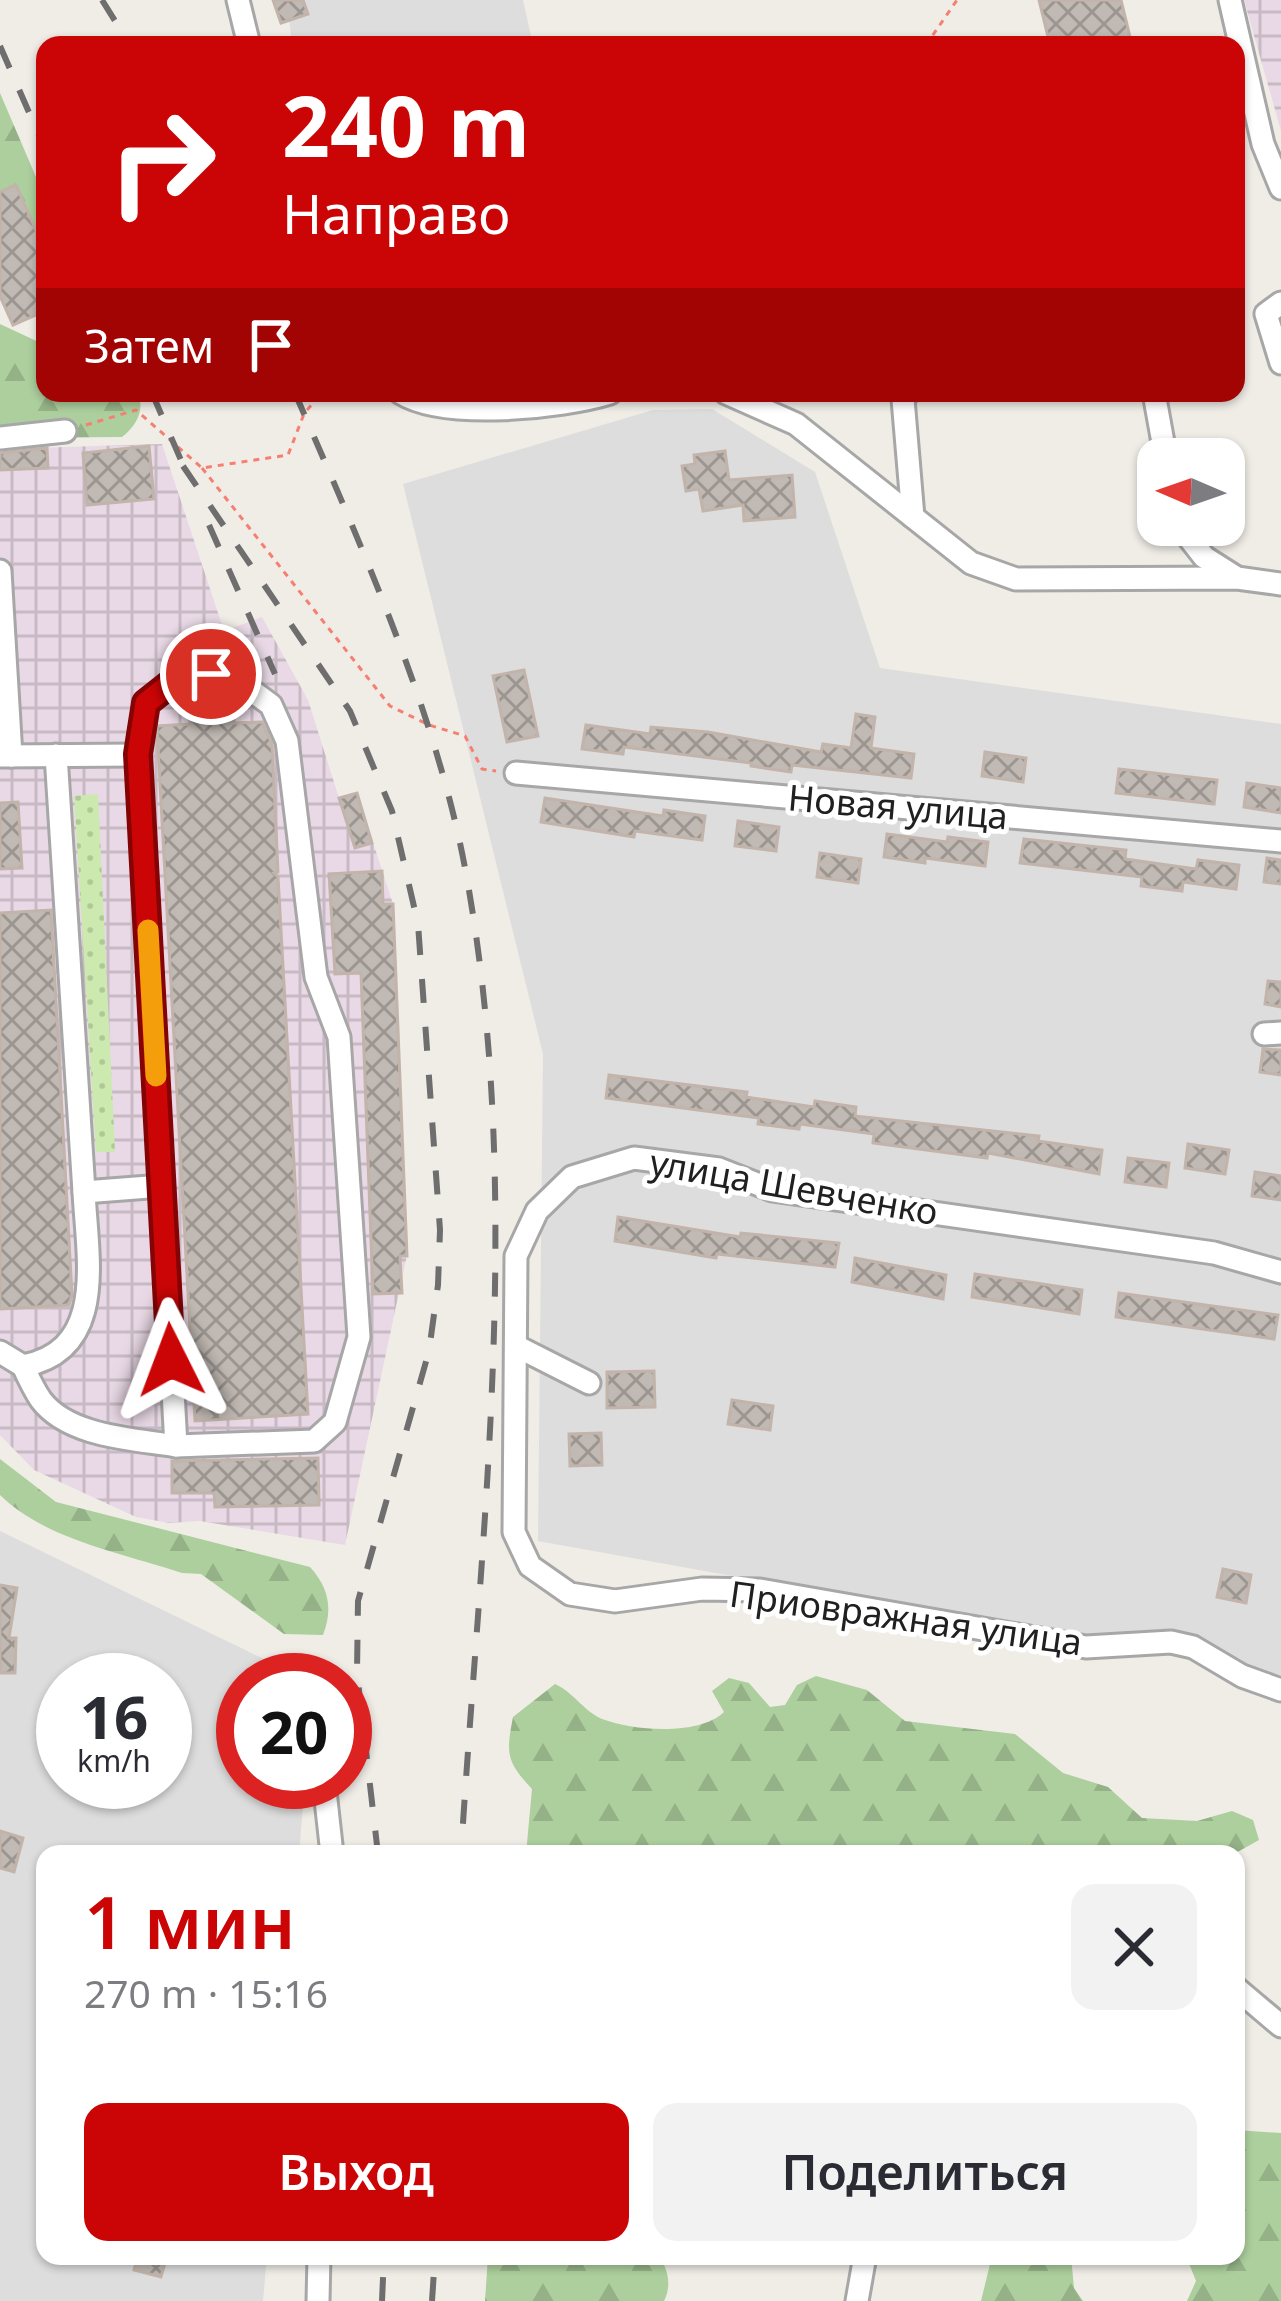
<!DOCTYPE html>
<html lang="ru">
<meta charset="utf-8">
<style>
body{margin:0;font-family:"Noto Sans",sans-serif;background:#f2f2f3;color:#2b2b33;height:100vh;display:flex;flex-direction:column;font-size:45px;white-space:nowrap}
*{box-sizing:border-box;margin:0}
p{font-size:39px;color:#7c7c81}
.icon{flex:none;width:66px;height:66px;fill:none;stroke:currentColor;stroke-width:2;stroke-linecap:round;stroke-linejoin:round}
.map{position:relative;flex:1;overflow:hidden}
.panel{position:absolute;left:36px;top:1845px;width:1209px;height:420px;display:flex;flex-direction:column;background:#fff;border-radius:24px;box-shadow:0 3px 9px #0004}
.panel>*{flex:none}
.top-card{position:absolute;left:36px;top:36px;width:1209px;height:366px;border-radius:24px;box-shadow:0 3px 9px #0004;background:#cb0506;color:#fff;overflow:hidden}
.needle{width:78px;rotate:272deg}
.controls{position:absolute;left:1137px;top:438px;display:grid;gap:24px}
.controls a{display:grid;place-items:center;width:108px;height:108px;border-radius:24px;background:#fff;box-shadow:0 3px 9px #0004;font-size:60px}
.speed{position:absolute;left:36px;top:1653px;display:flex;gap:24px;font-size:60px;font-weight:700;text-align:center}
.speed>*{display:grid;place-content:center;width:156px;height:156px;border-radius:50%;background:#fff;box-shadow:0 3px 9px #0004;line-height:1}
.speed small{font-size:30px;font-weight:400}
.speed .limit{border:18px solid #d22;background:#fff;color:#111}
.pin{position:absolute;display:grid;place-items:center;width:102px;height:102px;color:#fff;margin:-51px;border:6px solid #fff;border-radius:50%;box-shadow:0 3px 12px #0007}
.me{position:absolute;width:132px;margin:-66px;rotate:357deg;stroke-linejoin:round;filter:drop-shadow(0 0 9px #0008)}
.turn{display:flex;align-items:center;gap:42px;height:252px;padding:0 48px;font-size:54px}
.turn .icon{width:156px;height:156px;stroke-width:2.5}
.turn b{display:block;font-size:84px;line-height:102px}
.then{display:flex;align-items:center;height:114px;padding:0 48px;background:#0003;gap:24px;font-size:45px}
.round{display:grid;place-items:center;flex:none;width:126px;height:126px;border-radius:24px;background:#f2f2f3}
.summary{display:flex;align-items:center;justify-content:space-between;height:204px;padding:0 48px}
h1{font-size:72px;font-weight:600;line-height:90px;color:#cb0506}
.primary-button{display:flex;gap:24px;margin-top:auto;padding:24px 48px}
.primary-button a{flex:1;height:138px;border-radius:24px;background:#cb0506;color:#fff;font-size:48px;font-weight:600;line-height:138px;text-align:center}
.primary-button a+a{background:#f2f2f3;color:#2b2b33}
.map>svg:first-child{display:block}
.residential{fill:#dedddd;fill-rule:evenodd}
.industrial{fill:url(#industrial-grid)}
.grass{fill:url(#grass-dots)}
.forest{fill:url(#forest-firs)}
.building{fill:url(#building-cross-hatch);stroke:#c2b4aa;stroke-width:3}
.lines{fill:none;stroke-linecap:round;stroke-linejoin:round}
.minor-casing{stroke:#a7a7a7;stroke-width:27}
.path{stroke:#f67f72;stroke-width:3;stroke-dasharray:6 6;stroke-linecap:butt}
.minor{stroke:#fff;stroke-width:21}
.rail{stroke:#6e6e6e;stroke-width:6;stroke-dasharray:24 24;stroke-linecap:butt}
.route-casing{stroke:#840304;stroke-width:30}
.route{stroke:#cb0506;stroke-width:21}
.slow{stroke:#f59e0b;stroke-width:21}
.labels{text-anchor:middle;stroke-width:10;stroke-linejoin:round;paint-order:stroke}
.street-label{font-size:36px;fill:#202020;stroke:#fff}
</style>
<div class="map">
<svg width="1281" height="2301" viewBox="0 0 1281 2301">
<defs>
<pattern id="industrial-grid" width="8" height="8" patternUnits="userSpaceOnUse" patternTransform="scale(3)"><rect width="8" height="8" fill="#e9d9e6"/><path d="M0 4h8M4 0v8" fill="none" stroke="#c8bac5"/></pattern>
<pattern id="grass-dots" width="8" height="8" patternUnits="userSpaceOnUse" patternTransform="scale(3)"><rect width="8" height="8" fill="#cce9af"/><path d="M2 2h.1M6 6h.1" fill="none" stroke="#afc896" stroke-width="1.8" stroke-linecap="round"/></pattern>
<pattern id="forest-firs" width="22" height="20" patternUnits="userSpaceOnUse" patternTransform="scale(3)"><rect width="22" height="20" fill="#accf9d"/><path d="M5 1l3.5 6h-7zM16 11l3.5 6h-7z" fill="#94b187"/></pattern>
<pattern id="building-cross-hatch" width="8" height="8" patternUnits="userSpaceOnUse" patternTransform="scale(3)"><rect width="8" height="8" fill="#c1b9b3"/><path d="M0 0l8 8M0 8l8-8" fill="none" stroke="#9c9691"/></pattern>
</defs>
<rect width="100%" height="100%" fill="#f0ede7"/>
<g class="residential">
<polygon points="287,0 523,0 533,45 292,45"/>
<polygon points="712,409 815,472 880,668 1281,724 1281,1675 538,1541 543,1054 403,484 653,410"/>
<path d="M0,1531L307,1680H243V1782H305L299,1854H45V2256H267L263,2301H0ZM63,1680H165V1782H63Z"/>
</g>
<g class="industrial">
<polygon points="1244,0 1281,0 1281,131"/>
<polygon points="162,444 224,631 262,617 308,700 339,798 357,793 393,904 407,1255 345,1545 200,1521 169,1523 136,1517 34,1470 0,1435 0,449"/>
</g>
<polygon class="grass" points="98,794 115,1152 96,1152 74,796"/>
<g class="forest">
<polygon points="0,93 45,198 45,248 21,219 0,204"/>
<path d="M0,324L45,345V393H138C145,411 136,426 122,437L0,438Z"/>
<path d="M0,1459L56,1502L310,1567C329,1588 333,1609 323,1635L284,1634L201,1574L182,1573C122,1553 46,1540 0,1495Z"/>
<path d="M816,1676L867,1690L905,1721L1015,1734L1063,1773L1108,1787L1142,1818L1197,1821L1232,1811L1253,1820L1259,1840L1234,1854H526L532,1789C506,1761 506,1754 513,1717L555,1684C573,1692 585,1712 602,1719C634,1731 699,1736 724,1712L712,1691L729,1678L749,1683L770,1707L785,1705L797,1685Z"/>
<polygon points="1236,2130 1281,2133 1281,2301 1187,2301 1196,2281 1186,2256 1236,2256"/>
<path d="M488,2256H659C668,2270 672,2285 664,2301H485Z"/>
<polygon points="992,2256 1071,2256 1074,2288 1083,2301 981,2301"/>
</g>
<g class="building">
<polygon points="273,0 303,0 308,14 281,23"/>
<polygon points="1039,0 1121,0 1132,45 1050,45"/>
<polygon points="16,185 45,251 45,311 13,325 0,296 0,192"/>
<polygon points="149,446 154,499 87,505 83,453"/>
<polygon points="47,448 48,468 0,470 0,453"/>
<polygon points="725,451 729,480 792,475 795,517 744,521 743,505 703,511 699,489 686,491 682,466 695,464 694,455"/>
<polygon points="524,670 538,736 507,742 493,676"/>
<polygon points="228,696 233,697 234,723 262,722 272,744 278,872 274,873 278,877 308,1414 195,1421 157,729 157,726 190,724 189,697"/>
<polygon points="856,714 875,717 871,748 914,754 911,778 792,765 791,772 751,766 751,763 624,747 623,754 582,749 586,725 650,734 651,727 708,732 821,752 823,744 851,748"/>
<polygon points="985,752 1026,758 1023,782 982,776"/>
<polygon points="1119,769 1217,780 1214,804 1116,793"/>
<polygon points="1247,783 1281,788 1281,813 1244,807"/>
<polygon points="357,793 372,843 355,848 339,798"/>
<polygon points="545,798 663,816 664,810 705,816 702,840 635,831 634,837 541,822"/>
<polygon points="18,802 22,868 0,869 0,803"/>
<polygon points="738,821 779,827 776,851 735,846"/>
<polygon points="887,834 947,842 948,837 988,842 985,866 925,858 925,863 884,857"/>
<polygon points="1024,839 1126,850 1125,859 1196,869 1198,860 1239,865 1236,889 1183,882 1182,891 1141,886 1142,877 1020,863"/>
<polygon points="820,853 861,859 858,883 817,877"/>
<polygon points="1267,858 1281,860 1281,884 1264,882"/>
<polygon points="382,871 383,904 393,904 407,1256 400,1256 402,1293 373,1294 361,973 335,974 329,874"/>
<polygon points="51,910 72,1295 69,1305 0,1309 0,913"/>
<polygon points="1268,981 1281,982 1281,1007 1265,1004"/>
<polygon points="1263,1049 1281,1050 1281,1075 1260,1072"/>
<polygon points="609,1075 747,1092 746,1097 814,1107 815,1101 856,1107 855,1116 1039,1136 1038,1141 1102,1150 1099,1174 988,1153 987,1158 873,1143 874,1134 800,1124 799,1129 758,1124 759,1118 606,1098"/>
<polygon points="1188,1144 1229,1150 1225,1174 1185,1168"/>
<polygon points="1128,1158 1169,1163 1166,1187 1125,1182"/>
<polygon points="1255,1172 1281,1176 1281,1200 1252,1196"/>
<polygon points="618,1217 740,1237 741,1233 839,1243 835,1267 717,1254 716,1258 615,1241"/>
<polygon points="855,1258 946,1275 943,1299 852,1282"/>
<polygon points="975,1274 1082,1290 1079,1314 972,1297"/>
<polygon points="1119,1293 1278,1315 1274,1339 1116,1317"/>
<polygon points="654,1371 655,1407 607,1408 607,1372"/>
<polygon points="732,1400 773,1406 770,1430 728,1424"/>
<polygon points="601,1433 602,1465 570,1466 569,1434"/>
<polygon points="318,1458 319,1505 215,1507 214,1493 172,1493 172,1461"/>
<polygon points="1223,1569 1251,1575 1246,1603 1217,1597"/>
<polygon points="0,1585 17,1588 9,1638 16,1638 15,1673 0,1673"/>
<polygon points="0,1831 23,1838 14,1872 0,1868"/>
<polygon points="138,2256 167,2256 161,2277 134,2270"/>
</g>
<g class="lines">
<defs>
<g id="minor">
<polyline points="238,0 249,45"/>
<polyline points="1230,0 1263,144 1281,188"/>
<polyline points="1281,303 1266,314 1281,363"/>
<path d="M401,393C445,420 561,408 610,393"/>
<polyline points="726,393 796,424 971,563 1016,579 1237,578 1281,584"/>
<polyline points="908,393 903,399 913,517"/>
<polyline points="1154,393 1166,459"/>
<polyline points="0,438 65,431"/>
<polyline points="1179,525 1204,557 1234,576"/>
<polyline points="0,571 11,756"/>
<polygon points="210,674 244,685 271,705 287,741 316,977 339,1037 359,1337 335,1422 314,1441 176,1446 138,755 145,703 179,677"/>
<polyline points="56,755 84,1192"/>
<polyline points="1,756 138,755"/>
<polyline points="516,773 1281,841"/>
<polyline points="1264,1034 1281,1033"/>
<polyline points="1281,1272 1214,1253 772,1190 719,1169 634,1158 572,1177 537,1211 516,1256 514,1532 530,1566 570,1594 615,1601 702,1589 760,1590 1086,1647 1171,1642 1193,1647 1242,1676 1281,1690"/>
<polyline points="516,1346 589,1383"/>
<path d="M0,1352L23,1366C108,1350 87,1257 84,1192L162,1186"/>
<path d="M23,1366C28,1377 34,1390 41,1400C69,1437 134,1439 176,1446"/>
<polyline points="324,1782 332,1854"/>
<polyline points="1236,1988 1281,2026"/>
<polyline points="318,2301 319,2256"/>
<polyline points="857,2301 865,2256"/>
</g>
</defs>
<use href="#minor" class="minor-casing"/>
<g class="path">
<polyline points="926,45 957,0"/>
<polyline points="346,393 381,397"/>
<polyline points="86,425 136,410 202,468 288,455 304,414 321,393"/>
<polyline points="202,468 390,706 429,725 465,736 482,769 496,771"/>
</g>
<use href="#minor" class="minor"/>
<g class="rail">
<polyline points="102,0 130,45"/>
<polyline points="0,46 45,149"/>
<polyline points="152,393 190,481"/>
<path d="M295,393C360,543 439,718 467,879C524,1198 481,1532 461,1854"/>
<polyline points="183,466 350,711 392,811 418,924 440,1230 438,1285 429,1351 358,1601 357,1673 378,1854"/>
<polyline points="209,525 275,674"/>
<polyline points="382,2301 384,2256"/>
<polyline points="432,2301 435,2256"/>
</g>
</g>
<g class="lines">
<defs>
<polyline id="route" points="171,1360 138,754 146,703 179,677 211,674"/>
</defs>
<use href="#route" class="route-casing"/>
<use href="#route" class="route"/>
<polyline class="slow" points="148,930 156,1076"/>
</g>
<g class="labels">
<g class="street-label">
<text transform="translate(898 807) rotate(5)" y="13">Новая улица</text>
<text transform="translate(794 1187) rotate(10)" y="13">улица Шевченко</text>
<text transform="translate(906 1618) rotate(8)" y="13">Приовражная улица</text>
</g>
</g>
</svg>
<div class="controls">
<a><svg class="needle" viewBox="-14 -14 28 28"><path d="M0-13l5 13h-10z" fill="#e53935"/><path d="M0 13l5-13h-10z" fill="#7c7c81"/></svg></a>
</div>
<div class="speed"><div>16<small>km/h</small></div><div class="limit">20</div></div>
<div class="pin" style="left:211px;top:674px;background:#d93025"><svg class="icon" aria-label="arrive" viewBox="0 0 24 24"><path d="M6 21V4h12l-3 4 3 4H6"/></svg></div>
<svg class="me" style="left:171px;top:1360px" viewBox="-20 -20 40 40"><path d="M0-17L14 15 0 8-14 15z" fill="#cb0506" stroke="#fff" stroke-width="4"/></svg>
<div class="top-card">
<div class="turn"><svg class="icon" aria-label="right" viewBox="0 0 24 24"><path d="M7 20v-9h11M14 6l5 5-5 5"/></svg><div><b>240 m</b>Направо</div></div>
<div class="then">Затем<svg class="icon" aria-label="arrive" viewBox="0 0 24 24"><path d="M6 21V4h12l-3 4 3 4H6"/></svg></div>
</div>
<section class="panel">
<div class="summary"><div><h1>1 мин</h1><p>270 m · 15:16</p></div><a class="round"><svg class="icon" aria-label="close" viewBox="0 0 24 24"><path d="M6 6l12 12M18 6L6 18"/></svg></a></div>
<div class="primary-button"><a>Выход</a><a>Поделиться</a></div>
</section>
</div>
